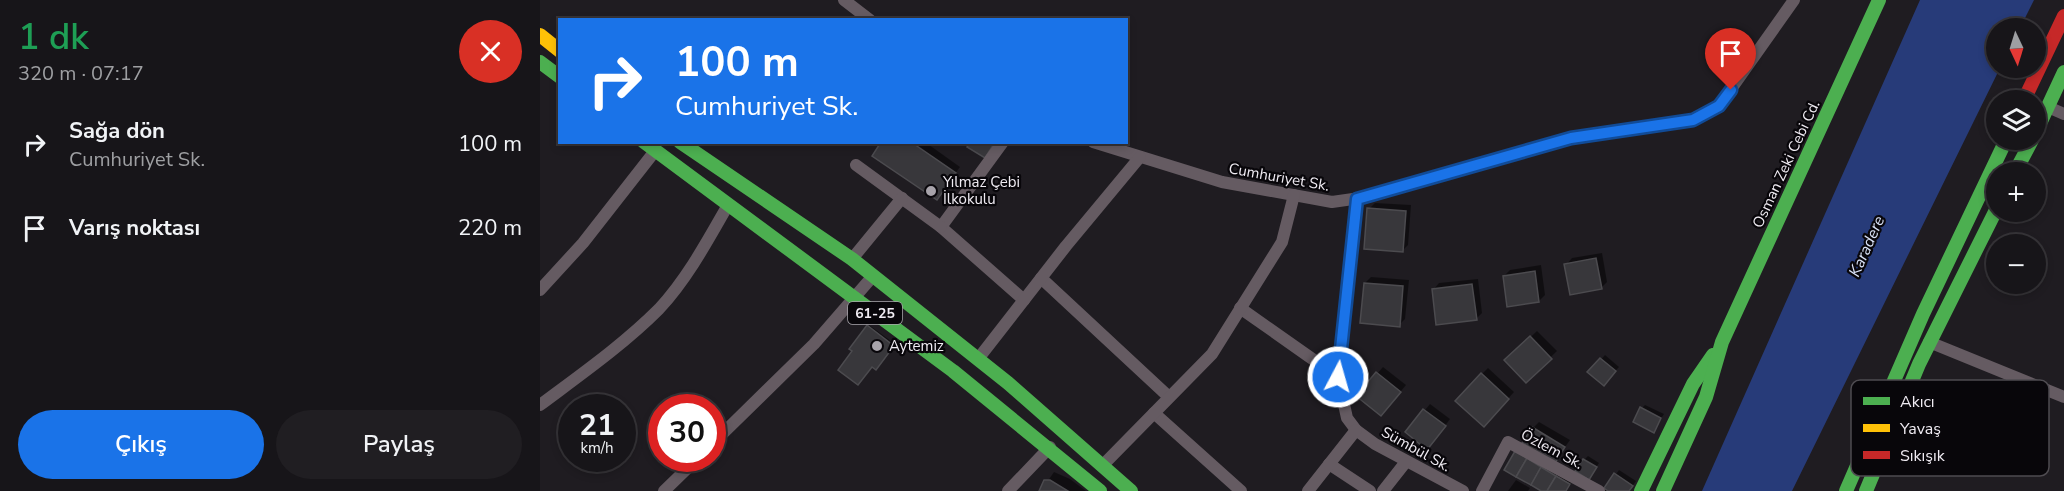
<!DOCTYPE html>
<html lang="tr">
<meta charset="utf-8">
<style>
body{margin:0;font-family:"Nunito Sans",sans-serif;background:#201e22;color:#f1f3f6;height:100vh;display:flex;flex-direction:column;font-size:22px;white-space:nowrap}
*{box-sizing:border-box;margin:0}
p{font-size:20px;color:#9e9fa2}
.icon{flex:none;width:33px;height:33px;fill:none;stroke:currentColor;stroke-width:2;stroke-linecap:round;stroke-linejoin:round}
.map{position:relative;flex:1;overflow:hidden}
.sheet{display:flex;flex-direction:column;background:#171519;width:540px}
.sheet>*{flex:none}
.top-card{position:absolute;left:18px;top:18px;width:570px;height:126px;border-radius:0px;box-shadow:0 3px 9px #0003,0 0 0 2px #363438;background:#1a73e8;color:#fff;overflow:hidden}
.needle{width:39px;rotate:176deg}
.buttons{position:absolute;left:1446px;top:18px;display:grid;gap:12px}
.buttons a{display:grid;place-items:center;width:60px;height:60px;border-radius:50%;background:#171519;box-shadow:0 3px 9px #0003,0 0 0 2px #363438;font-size:30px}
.speed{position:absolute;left:18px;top:394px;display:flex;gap:12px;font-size:30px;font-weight:700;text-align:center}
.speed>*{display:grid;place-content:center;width:78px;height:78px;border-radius:50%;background:#171519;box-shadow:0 3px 9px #0003,0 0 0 2px #363438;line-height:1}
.speed small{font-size:15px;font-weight:400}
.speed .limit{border:9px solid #d22;background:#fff;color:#111}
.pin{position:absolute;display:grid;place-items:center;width:51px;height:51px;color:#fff;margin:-62px -26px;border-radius:50% 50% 50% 0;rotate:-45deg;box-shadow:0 0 6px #0007}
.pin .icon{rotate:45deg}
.me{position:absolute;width:66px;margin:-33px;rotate:6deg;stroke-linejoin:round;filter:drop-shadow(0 0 4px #0008)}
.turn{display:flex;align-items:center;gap:21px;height:126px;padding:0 18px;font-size:27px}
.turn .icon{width:78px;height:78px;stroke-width:2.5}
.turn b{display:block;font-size:42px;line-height:51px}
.round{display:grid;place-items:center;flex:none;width:63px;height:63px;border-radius:32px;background:#201e22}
.head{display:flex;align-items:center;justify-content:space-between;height:102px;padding:0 18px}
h1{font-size:36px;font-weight:600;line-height:45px;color:#1e9e55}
.primary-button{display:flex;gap:12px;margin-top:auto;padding:12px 18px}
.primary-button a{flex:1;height:69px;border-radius:36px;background:#1a73e8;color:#fff;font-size:24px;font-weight:600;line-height:69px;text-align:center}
.primary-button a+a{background:#201e22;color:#f1f3f6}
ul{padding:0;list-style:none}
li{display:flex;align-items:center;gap:18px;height:84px;padding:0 18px}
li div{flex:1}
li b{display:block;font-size:22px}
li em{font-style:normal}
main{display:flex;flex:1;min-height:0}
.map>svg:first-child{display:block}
.water{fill:#273b79}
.shadow{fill:#0007}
.building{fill:#38373b;stroke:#4c4b4f;stroke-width:1.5}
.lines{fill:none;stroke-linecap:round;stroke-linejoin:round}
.street{stroke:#655b62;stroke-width:12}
.fast{stroke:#4caf50;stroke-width:14}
.slow{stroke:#ffc107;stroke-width:14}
.jam{stroke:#c62828;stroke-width:14}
.route-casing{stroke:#114b97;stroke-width:15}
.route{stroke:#1a73e8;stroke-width:10}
.poi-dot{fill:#a7a3aa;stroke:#08060a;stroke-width:2}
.labels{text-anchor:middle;stroke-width:4.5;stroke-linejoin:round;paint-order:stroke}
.shield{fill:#08060a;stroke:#aaa7ad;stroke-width:1.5}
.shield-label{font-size:14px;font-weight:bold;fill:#f0ecf3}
.street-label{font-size:15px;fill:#f0ecf3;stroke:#08060a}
.poi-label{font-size:15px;fill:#f0ecf3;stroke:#08060a;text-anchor:start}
.water-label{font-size:16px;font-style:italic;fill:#dae3f8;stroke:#08060a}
.key{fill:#08060a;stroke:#4e4b50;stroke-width:1.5}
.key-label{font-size:16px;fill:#f0ecf3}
</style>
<main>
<section class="sheet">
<div class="head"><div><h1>1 dk</h1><p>320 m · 07:17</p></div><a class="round" style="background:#d93025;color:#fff"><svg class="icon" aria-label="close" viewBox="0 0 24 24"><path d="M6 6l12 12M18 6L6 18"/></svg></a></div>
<ul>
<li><svg class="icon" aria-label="right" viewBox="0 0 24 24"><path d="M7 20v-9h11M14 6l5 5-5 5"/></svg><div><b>Sağa dön</b><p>Cumhuriyet Sk.</p></div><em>100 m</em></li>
<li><svg class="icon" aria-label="arrive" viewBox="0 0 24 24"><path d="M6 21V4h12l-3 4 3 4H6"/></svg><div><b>Varış noktası</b></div><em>220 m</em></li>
</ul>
<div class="primary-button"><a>Çıkış</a><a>Paylaş</a></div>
</section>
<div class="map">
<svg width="1524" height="491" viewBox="0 0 1524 491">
<rect width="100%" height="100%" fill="#1f1c21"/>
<polygon class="water" points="1380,0 1494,0 1480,28 1456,28 1456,68 1460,68 1252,491 1162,491"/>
<g class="shadow">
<polygon points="343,142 385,142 420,167 397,198"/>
<polygon points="835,203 871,205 868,245 862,251 829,209"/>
<polygon points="1062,253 1067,282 1061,288 1026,265 1032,258"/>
<polygon points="1001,265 1005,295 999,301 964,276 970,270"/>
<polygon points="831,277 869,280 865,319 859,325 825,283"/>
<polygon points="938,279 942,313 936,319 893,290 899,283"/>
<polygon points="329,325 355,344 338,366 311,349"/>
<polygon points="997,331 1017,351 986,381 966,360"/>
<polygon points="1065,355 1079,367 1067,380 1050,372"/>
<polygon points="843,367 866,385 847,408 818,396"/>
<polygon points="948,368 974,392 950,419 942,374"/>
<polygon points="890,404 910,419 893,442 867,432"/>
<polygon points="1105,405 1124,414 1113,431 1102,408"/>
<polygon points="999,422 1030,440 1015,461 993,428"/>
<polygon points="976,452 1033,479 1027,491 1004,491"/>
<polygon points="1048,456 1059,463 1049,478 1044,460"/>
<polygon points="1079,470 1096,481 1089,491 1064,491"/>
<polygon points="514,472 530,479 546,491 501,491"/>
<polygon points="976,480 990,488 988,491 968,491"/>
</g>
<g class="building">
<polygon points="341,142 371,142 416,173 397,200 332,156"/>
<polygon points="430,142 455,142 445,158 427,147"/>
<polygon points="827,208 866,211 863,252 824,249"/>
<polygon points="1056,258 1062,289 1030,295 1024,264"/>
<polygon points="995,271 999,302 967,307 963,276"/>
<polygon points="824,283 863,286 860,327 820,323"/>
<polygon points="932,284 937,320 896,325 892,289"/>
<polygon points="327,325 354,346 336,370 332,367 318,385 298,370 312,351 309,349"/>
<polygon points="990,336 1012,359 986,383 964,360"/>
<polygon points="1060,358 1076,371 1064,386 1047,372"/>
<polygon points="836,372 861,392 841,416 816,396"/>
<polygon points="941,373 969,399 944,427 915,401"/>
<polygon points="1100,407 1121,418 1114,433 1093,422"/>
<polygon points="883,409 906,426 887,450 865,432"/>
<polygon points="992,427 1025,447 1015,463 982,443"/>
<polygon points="975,451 987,458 976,477 964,470"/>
<polygon points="987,458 1001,467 991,485 976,477"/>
<polygon points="1043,459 1057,467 1049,480 1035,471"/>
<polygon points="1001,467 1016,476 1007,491 1001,491 991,485"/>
<polygon points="1074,473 1093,486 1089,491 1068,491 1064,488"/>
<polygon points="1016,476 1030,484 1026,491 1007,491"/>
<polygon points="504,480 510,480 528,491 499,491"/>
</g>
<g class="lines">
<g class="street">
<polyline points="304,0 330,20"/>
<polyline points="1508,107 1524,114"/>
<polyline points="463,142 401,227 484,300"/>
<polyline points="553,142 682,182 792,202 827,197 1031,138 1153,120 1179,106 1254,0"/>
<polyline points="316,165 401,227"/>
<polyline points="817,199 798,377 807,418 816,430 835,444 923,491"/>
<polyline points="312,259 362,198"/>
<polyline points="501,278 629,397"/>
<polyline points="0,290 43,243 115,151"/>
<polyline points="700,308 798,377"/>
<polyline points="1389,342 1524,397"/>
<polyline points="438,359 526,246 600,157"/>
<path d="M0,405C40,375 83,345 119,309C147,279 168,240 188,205"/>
<polyline points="614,413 701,491"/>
<polyline points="172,444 274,344 333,276"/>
<polyline points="789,464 830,491"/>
<polyline points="562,466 672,354 742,242 754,195"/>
<polyline points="124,491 157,459"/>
<polyline points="468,491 510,447"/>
<polyline points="768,491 816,430"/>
<polyline points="843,491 865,463"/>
<polyline points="942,491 968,442 1059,491"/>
</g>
<g class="fast">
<polyline points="0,62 20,77"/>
<polyline points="1496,132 1524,72"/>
<polyline points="104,142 413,371 560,491"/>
<polyline points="140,142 312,259 468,383 591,491"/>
<polyline points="1475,172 1492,140"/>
<polyline points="1101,491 1153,384 1173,355"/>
<polyline points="1123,491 1166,397 1182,342 1339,0"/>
<polyline points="1306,491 1383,314 1466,140"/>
<polyline points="1326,491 1379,364 1456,210"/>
</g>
<polyline class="slow" points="0,35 20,51"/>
<polyline class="jam" points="1484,100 1524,16"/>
</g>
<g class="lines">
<defs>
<polyline id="route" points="798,377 817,199 1031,138 1153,120 1179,106 1191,90"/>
</defs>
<use href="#route" class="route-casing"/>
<use href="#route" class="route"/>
</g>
<g class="poi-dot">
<circle cx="391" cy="191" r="6"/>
<circle cx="337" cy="346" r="6"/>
</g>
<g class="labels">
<rect class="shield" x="308" y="302" width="54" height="22" rx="4.5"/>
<g class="shield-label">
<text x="335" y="318">61-25</text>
</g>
<g class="street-label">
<text transform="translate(1246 164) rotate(-65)" y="5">Osman Zeki Cebi Cd.</text>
<text transform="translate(739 177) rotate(10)" y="5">Cumhuriyet Sk.</text>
<text transform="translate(876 449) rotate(29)" y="5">Sümbül Sk.</text>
<text transform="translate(1012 449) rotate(28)" y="5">Özlem Sk.</text>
</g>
<g class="poi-label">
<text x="403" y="187">Yılmaz Çebi<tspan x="403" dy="17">İlkokulu</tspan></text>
<text x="349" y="351">Aytemiz</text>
</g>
<g class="water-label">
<text transform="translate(1326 246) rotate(-66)" y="6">Karadere</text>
</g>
</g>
<rect x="1311" y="380" width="198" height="96" rx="9" class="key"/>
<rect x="1323" y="397" width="27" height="8" fill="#4caf50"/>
<rect x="1323" y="424" width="27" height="8" fill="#ffc107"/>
<rect x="1323" y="451" width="27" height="8" fill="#c62828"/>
<g class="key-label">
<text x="1360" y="407">Akıcı</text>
<text x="1360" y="434">Yavaş</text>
<text x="1360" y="461">Sıkışık</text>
</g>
</svg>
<div class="buttons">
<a><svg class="needle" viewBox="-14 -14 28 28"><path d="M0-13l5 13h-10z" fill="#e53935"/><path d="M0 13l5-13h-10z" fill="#9e9fa2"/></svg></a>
<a><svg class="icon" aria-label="layers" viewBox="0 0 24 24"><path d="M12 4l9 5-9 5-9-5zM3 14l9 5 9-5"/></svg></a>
<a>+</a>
<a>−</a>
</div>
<div class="speed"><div>21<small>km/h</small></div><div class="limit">30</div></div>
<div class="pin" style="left:1191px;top:90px;background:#d93025"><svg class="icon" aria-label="arrive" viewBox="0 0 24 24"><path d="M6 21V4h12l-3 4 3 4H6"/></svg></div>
<svg class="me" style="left:798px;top:377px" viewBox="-20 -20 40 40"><circle r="17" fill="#1a73e8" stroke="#fff" stroke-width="3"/><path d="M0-11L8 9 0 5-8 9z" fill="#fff"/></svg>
<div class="top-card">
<div class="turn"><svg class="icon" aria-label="right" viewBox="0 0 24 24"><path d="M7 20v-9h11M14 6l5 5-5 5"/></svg><div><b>100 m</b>Cumhuriyet Sk.</div></div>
</div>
</div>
</main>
